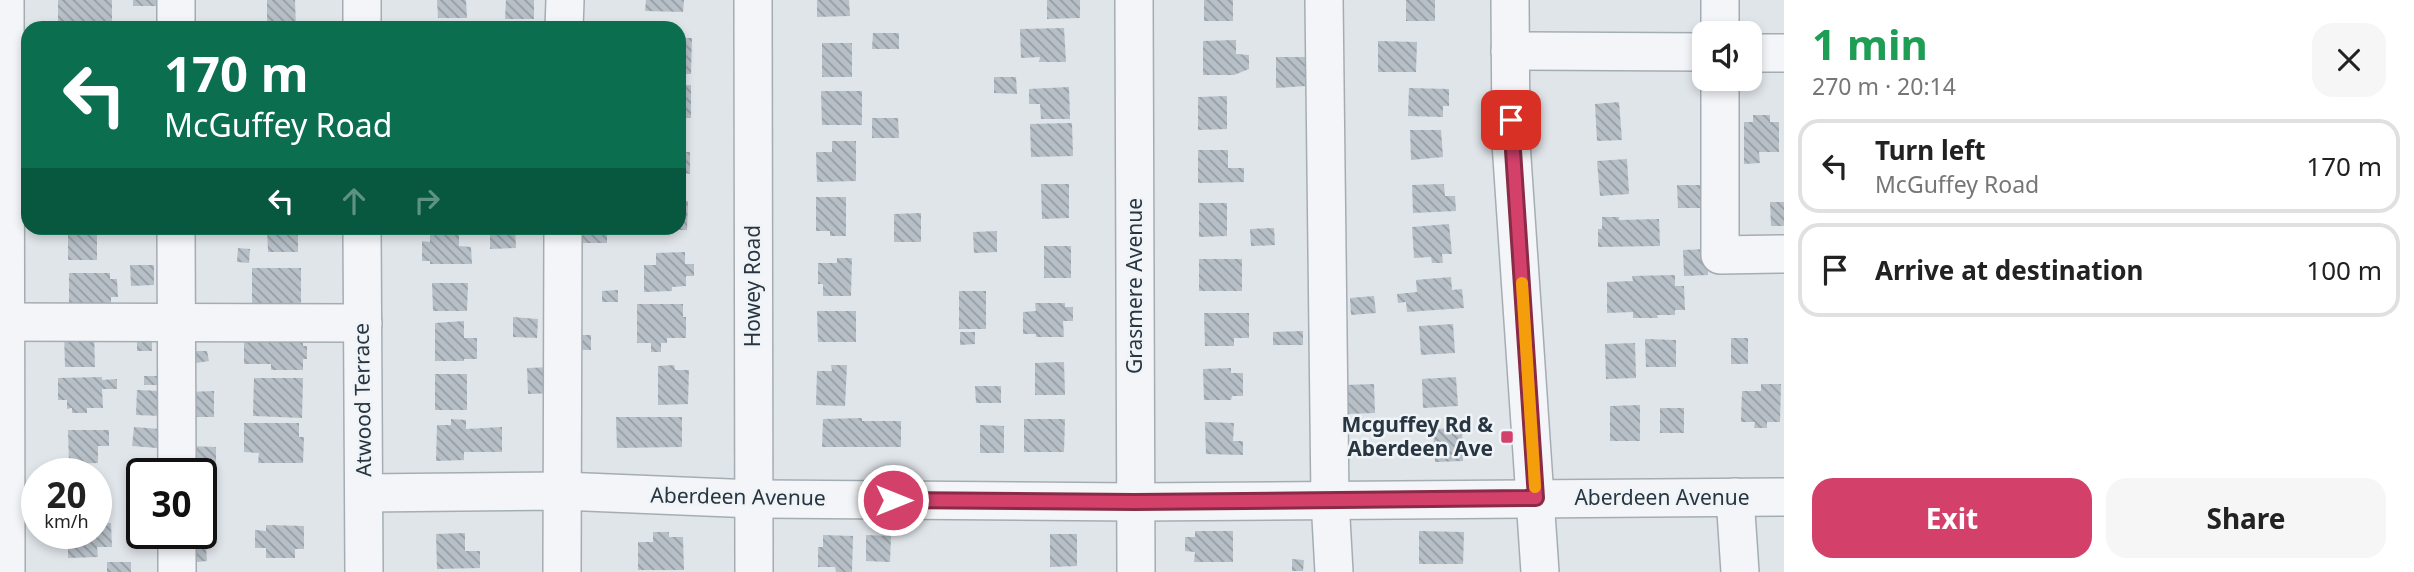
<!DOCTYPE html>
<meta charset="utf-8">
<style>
body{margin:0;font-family:"Noto Sans",sans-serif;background:#f6f6f6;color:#222;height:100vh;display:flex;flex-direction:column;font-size:26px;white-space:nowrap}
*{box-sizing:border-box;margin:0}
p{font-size:23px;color:#767676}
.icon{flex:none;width:38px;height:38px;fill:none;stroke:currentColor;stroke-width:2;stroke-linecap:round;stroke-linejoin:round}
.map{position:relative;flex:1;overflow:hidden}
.sheet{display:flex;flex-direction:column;background:#fff;width:630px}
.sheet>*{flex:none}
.guide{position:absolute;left:21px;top:21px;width:665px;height:214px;border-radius:21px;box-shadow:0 4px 10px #0003;background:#0b6e4f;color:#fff;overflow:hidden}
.buttons{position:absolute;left:1692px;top:21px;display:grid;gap:14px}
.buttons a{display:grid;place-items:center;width:70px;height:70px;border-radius:14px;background:#fff;box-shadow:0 4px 10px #0003;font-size:35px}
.speed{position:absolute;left:21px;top:458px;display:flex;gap:14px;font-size:35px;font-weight:700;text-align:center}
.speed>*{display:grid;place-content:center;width:91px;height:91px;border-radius:50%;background:#fff;box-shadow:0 4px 10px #0003;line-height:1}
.speed small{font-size:18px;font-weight:400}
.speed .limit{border:4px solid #111;border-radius:10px;background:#fff;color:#111}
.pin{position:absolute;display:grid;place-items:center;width:60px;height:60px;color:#fff;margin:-30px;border-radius:14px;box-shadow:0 4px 10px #0006}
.me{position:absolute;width:77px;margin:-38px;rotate:90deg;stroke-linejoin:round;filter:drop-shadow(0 0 5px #0008)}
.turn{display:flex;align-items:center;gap:24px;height:147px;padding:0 28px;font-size:32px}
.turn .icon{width:91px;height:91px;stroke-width:2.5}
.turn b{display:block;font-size:49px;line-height:60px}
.lanes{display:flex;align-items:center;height:66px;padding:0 28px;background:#0003;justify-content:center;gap:35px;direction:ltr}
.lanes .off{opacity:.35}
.round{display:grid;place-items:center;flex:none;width:74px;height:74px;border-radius:21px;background:#f6f6f6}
.headline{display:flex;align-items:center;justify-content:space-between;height:119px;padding:0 28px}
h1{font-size:42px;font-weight:700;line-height:52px;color:#1e9e55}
.button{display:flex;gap:14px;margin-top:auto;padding:14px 28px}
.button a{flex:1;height:80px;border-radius:21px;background:#d3416b;color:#fff;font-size:28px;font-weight:700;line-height:80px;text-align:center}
.button a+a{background:#f6f6f6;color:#222}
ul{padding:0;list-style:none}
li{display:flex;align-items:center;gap:21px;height:94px;margin:0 14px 10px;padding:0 14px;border:4px solid #e0e0e0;border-radius:21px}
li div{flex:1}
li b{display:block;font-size:26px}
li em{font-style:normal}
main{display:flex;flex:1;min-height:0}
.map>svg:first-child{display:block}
.building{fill:url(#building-back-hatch)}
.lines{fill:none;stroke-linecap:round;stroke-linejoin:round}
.minor-casing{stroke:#a5adb4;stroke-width:40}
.minor{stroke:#f3f5f8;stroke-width:37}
.route-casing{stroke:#892a46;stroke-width:18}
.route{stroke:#d3416b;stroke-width:12}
.slow{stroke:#f59e0b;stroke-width:12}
.poi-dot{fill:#d3416b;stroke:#f0f4f7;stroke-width:2.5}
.labels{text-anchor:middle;stroke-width:5;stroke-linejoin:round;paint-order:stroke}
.street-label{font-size:21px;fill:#283542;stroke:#f0f4f7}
.poi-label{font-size:21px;font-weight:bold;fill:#283542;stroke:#f0f4f7;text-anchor:end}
</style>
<main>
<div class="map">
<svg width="1784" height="572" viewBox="0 0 1784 572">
<defs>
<pattern id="building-back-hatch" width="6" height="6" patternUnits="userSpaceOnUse" patternTransform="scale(1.75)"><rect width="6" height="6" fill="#b7bfc7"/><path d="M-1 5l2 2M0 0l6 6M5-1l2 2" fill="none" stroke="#959ca3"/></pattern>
</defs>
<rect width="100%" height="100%" fill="#e0e5ea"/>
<g class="building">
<rect x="58" y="0" width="54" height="28"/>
<rect x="133" y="0" width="29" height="6"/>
<polygon points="267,0 295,0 296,28 267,28"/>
<polygon points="437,0 466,0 467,18 438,18"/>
<polygon points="506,0 534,0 534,19 505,19"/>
<polygon points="646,0 684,0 683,12 645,11"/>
<polygon points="817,0 849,0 850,16 817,17"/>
<polygon points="1047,0 1080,0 1080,18 1047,19"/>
<rect x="1204" y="0" width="29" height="21"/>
<rect x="1406" y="0" width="29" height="21"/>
<polygon points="1064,28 1066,62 1039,62 1040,57 1021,58 1020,29"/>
<polygon points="873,33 899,33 899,49 872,49"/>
<polygon points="679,38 692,38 691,74 679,74"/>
<polygon points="1236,40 1236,54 1249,55 1249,69 1234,75 1203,75 1203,41"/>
<polygon points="1378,41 1417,42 1416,72 1378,72"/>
<rect x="822" y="43" width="30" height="34"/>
<polygon points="1276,57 1305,57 1306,86 1276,88"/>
<polygon points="994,77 1016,77 1017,94 994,93"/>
<rect x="679" y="85" width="12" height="33"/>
<polygon points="1069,87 1070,119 1041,119 1040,104 1029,104 1029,89"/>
<polygon points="1409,88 1449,89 1449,106 1443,106 1443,117 1408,116"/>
<polygon points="821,91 862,91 862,125 822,125"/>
<polygon points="1227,96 1227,129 1198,130 1198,97"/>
<polygon points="1619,102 1622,140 1597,141 1595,104"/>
<polygon points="1753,115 1770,115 1770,122 1779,122 1779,152 1759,152 1760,163 1744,164 1744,122 1753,122"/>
<polygon points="872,118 898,118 899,138 872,138"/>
<polygon points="1072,123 1073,156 1031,157 1030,124"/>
<polygon points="1410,130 1441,130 1443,157 1411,160"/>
<polygon points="832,141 856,141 856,181 817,182 816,152 832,152"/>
<polygon points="1198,150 1228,150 1228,168 1244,168 1244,182 1198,183"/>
<polygon points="679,152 690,152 690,174 685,173 685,185 679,185"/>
<polygon points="1627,159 1629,194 1600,196 1597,161"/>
<polygon points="1041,184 1069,184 1069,218 1042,219"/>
<polygon points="1444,184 1445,196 1455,196 1456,211 1413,213 1412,185"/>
<polygon points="1677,185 1703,185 1704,208 1678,208"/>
<polygon points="816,197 846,197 846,236 830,236 830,231 816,231"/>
<polygon points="679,201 688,201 687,230 650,230 650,228 679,228"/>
<polygon points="1770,202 1784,202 1784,226 1771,226"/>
<polygon points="1199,203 1227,203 1227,236 1199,237"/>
<polygon points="921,213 921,242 894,242 894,214"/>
<polygon points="1602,217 1619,217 1619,220 1659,219 1660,246 1598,247 1598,229 1602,229"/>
<polygon points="1449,224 1452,254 1442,254 1443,263 1432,263 1431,257 1414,258 1412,227"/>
<rect x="68" y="228" width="29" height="32"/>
<polygon points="267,228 298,228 298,252 268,252"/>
<polygon points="430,228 459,228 459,246 471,247 472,264 430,264 430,261 422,261 422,241 430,242"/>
<polygon points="490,228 515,228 516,248 490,249"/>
<polygon points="579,228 607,228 607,243 578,243"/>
<polygon points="1274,228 1275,245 1251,246 1250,229"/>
<polygon points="997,231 997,252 974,253 973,232"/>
<rect x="1044" y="246" width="27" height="32"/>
<polygon points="238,248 250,249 249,263 237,262"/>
<polygon points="1708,249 1708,275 1684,276 1683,250"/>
<polygon points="685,252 685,264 694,264 694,276 686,276 686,286 672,287 672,291 644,292 644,265 656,265 656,253"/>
<polygon points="837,258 852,258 851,296 823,296 823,284 818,284 818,263 837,263"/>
<rect x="1199" y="259" width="43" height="32"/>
<polygon points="130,265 154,265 154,285 131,286"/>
<rect x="252" y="268" width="49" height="36"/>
<polygon points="69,273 110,273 110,279 117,279 118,297 111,297 111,307 69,307"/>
<polygon points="1675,275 1675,286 1684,286 1685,310 1675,310 1675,315 1657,315 1658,318 1633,318 1633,312 1607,313 1607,282 1633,281 1632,276"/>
<polygon points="1451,277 1452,290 1462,289 1464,308 1407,312 1406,302 1398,303 1397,294 1417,292 1416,280"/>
<polygon points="432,283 468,283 467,311 433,311"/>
<polygon points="618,290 618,302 602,302 602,291"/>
<rect x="959" y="291" width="27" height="38"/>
<polygon points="1374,296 1376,313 1351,315 1350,298"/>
<polygon points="1035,303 1065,303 1065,307 1073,307 1073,321 1063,321 1064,337 1036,337 1036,334 1023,334 1023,312 1036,311"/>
<polygon points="637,304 683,304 683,317 686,317 686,338 667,338 667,343 661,343 661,352 651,352 651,343 637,343"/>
<polygon points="817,311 856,311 856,342 818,342"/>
<polygon points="1204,313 1249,313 1249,338 1234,338 1234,346 1205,346"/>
<polygon points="513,317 538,319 537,338 513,337"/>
<polygon points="464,321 464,338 477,338 477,359 464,359 464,361 435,361 435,323"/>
<polygon points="1453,324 1455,353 1421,355 1419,326"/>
<polygon points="64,331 94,331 95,367 65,367"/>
<polygon points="1303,331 1303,345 1273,345 1273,332"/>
<polygon points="960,332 975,332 975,344 960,345"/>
<rect x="581" y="335" width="10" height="15"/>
<rect x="137" y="336" width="15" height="15"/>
<polygon points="274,337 303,338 303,346 307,346 307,359 303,359 303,370 271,370 271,364 244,364 244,342 274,342"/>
<rect x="1731" y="338" width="17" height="26"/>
<polygon points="1645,339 1676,340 1676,367 1646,367"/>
<polygon points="1635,343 1636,378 1606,379 1605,344"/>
<polygon points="195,351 207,351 209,361 196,363"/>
<polygon points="1064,362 1065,395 1035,395 1035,363"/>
<polygon points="674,365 675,370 689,370 688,404 658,405 658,366"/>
<polygon points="831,365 847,365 845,406 816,405 817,371 832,371"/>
<polygon points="553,367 553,393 528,394 527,368"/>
<polygon points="1231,368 1231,373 1243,373 1243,396 1232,396 1231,400 1204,400 1203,369"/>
<rect x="435" y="374" width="32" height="36"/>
<rect x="144" y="376" width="17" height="9"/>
<polygon points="102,377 102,380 117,379 117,389 102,389 103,408 87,408 87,413 72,413 72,408 67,409 67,400 58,400 58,378"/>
<polygon points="1456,377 1458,406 1423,408 1422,379"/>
<polygon points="254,378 303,378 302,418 253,416"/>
<polygon points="1374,384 1375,413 1346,414 1345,385"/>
<polygon points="1761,384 1781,384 1780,422 1767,422 1767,428 1754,428 1755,422 1741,422 1742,391 1761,391"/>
<polygon points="975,386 1001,386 1001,403 976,403"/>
<polygon points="137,390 161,391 161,416 136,415"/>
<polygon points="214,391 214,417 186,417 186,392"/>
<polygon points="1640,405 1640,441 1610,441 1610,406"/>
<rect x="1660" y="408" width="24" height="25"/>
<polygon points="616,417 682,417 682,447 617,448"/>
<polygon points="862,418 862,421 901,421 901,447 822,447 823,419"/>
<polygon points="451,419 466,420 466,429 502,427 502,452 464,452 464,460 436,461 437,425 451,425"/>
<polygon points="1024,419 1065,419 1064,452 1024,452"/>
<polygon points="1205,422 1234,423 1233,441 1243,441 1243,455 1206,454"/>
<polygon points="244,423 299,423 299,437 304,437 303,463 258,463 259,453 244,452"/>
<polygon points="980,425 1004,426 1004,453 980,453"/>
<polygon points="134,427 159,429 157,448 132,446"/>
<polygon points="1462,428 1463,461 1435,462 1433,429"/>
<polygon points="68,430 109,430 109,446 98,446 98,463 69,464"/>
<polygon points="189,446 216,447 216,465 188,465"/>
<polygon points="96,523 111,523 112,547 97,547 98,557 68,558 68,534 96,534"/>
<polygon points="266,525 304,526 304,549 295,549 295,558 266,558 266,548 255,548 255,530 266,531"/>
<polygon points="1195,531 1233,531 1233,562 1194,562 1195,552 1185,551 1185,537 1195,537"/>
<polygon points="1419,531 1464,532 1463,564 1419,564"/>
<polygon points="653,532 669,532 669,537 683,537 684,570 638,570 638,542 653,542"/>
<polygon points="465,533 465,551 480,551 480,568 437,569 436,534"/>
<polygon points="1050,534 1077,534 1077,566 1050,567"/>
<polygon points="823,535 853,536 852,572 836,572 835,567 818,567 818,547 823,547"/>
<polygon points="866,535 891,536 890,562 866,561"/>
<polygon points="206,548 207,561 197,562 196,549"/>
<polygon points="1292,559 1304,560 1303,571 1292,571"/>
<rect x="107" y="562" width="24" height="10"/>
</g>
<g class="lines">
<defs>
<g id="minor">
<polyline points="5,0 6,572"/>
<polyline points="176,0 176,28"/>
<polyline points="362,0 362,28"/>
<polyline points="753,0 754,572"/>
<polyline points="1134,0 1136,572"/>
<polyline points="1324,0 1330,500 1334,572"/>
<polyline points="1510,0 1511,143 1540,572"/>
<polyline points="1720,0 1720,33"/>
<polyline points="564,28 565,0"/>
<polyline points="1510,51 1704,52"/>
<polyline points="1750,53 1784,53"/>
<polyline points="1720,79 1720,255 1784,254"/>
<polyline points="176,228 177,474"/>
<polyline points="362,228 364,572"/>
<polyline points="0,322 363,323"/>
<polyline points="364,493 562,491 754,499 1135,502 1784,497"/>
<polyline points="1735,497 1740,572"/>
<polyline points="177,534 177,572"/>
<polyline points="562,572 563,228"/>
</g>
</defs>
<use href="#minor" class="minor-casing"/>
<use href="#minor" class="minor"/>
</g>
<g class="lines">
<defs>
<polyline id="route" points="893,500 1135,502 1536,498 1511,120"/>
</defs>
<use href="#route" class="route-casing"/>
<use href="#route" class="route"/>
<polyline class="slow" points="1522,283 1535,487"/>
</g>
<rect class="poi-dot" x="1500" y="430" width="14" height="14" rx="3.5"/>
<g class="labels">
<g class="street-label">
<text transform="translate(753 286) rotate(-90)" y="7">Howey Road</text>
<text transform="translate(1135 286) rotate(-90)" y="7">Grasmere Avenue</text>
<text transform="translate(363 400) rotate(-91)" y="7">Atwood Terrace</text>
<text transform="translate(738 497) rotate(1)" y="7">Aberdeen Avenue</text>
<text x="1662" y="505">Aberdeen Avenue</text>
</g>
<g class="poi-label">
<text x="1493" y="432">Mcguffey Rd &amp;<tspan x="1493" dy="24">Aberdeen Ave</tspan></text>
</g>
</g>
</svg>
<div class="buttons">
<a><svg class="icon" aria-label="sound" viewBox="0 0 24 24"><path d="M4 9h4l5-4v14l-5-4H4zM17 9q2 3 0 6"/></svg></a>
</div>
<div class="speed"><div>20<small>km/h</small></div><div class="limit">30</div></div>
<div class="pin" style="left:1511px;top:120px;background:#d93025"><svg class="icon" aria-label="arrive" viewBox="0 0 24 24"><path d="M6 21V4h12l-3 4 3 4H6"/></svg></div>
<svg class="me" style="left:893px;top:500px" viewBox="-20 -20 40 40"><circle r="17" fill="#d3416b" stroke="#fff" stroke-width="3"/><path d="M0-11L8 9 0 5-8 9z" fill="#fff"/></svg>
<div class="guide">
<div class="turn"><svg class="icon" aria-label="left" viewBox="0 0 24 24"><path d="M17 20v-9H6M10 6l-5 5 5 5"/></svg><div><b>170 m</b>McGuffey Road</div></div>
<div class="lanes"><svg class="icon" aria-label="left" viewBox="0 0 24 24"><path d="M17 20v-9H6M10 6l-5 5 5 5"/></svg><svg class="icon off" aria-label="ahead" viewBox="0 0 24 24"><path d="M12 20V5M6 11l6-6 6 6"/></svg><svg class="icon off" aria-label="right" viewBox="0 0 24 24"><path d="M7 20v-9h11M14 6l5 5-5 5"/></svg></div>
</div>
</div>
<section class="sheet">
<div class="headline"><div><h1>1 min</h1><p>270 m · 20:14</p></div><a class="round"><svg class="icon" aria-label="close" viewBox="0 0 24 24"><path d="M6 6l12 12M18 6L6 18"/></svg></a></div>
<ul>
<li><svg class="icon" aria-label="left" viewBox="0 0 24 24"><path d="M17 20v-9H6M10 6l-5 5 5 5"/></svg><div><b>Turn left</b><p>McGuffey Road</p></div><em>170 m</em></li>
<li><svg class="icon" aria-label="arrive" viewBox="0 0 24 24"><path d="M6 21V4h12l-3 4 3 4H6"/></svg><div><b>Arrive at destination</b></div><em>100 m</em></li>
</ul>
<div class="button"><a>Exit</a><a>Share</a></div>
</section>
</main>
